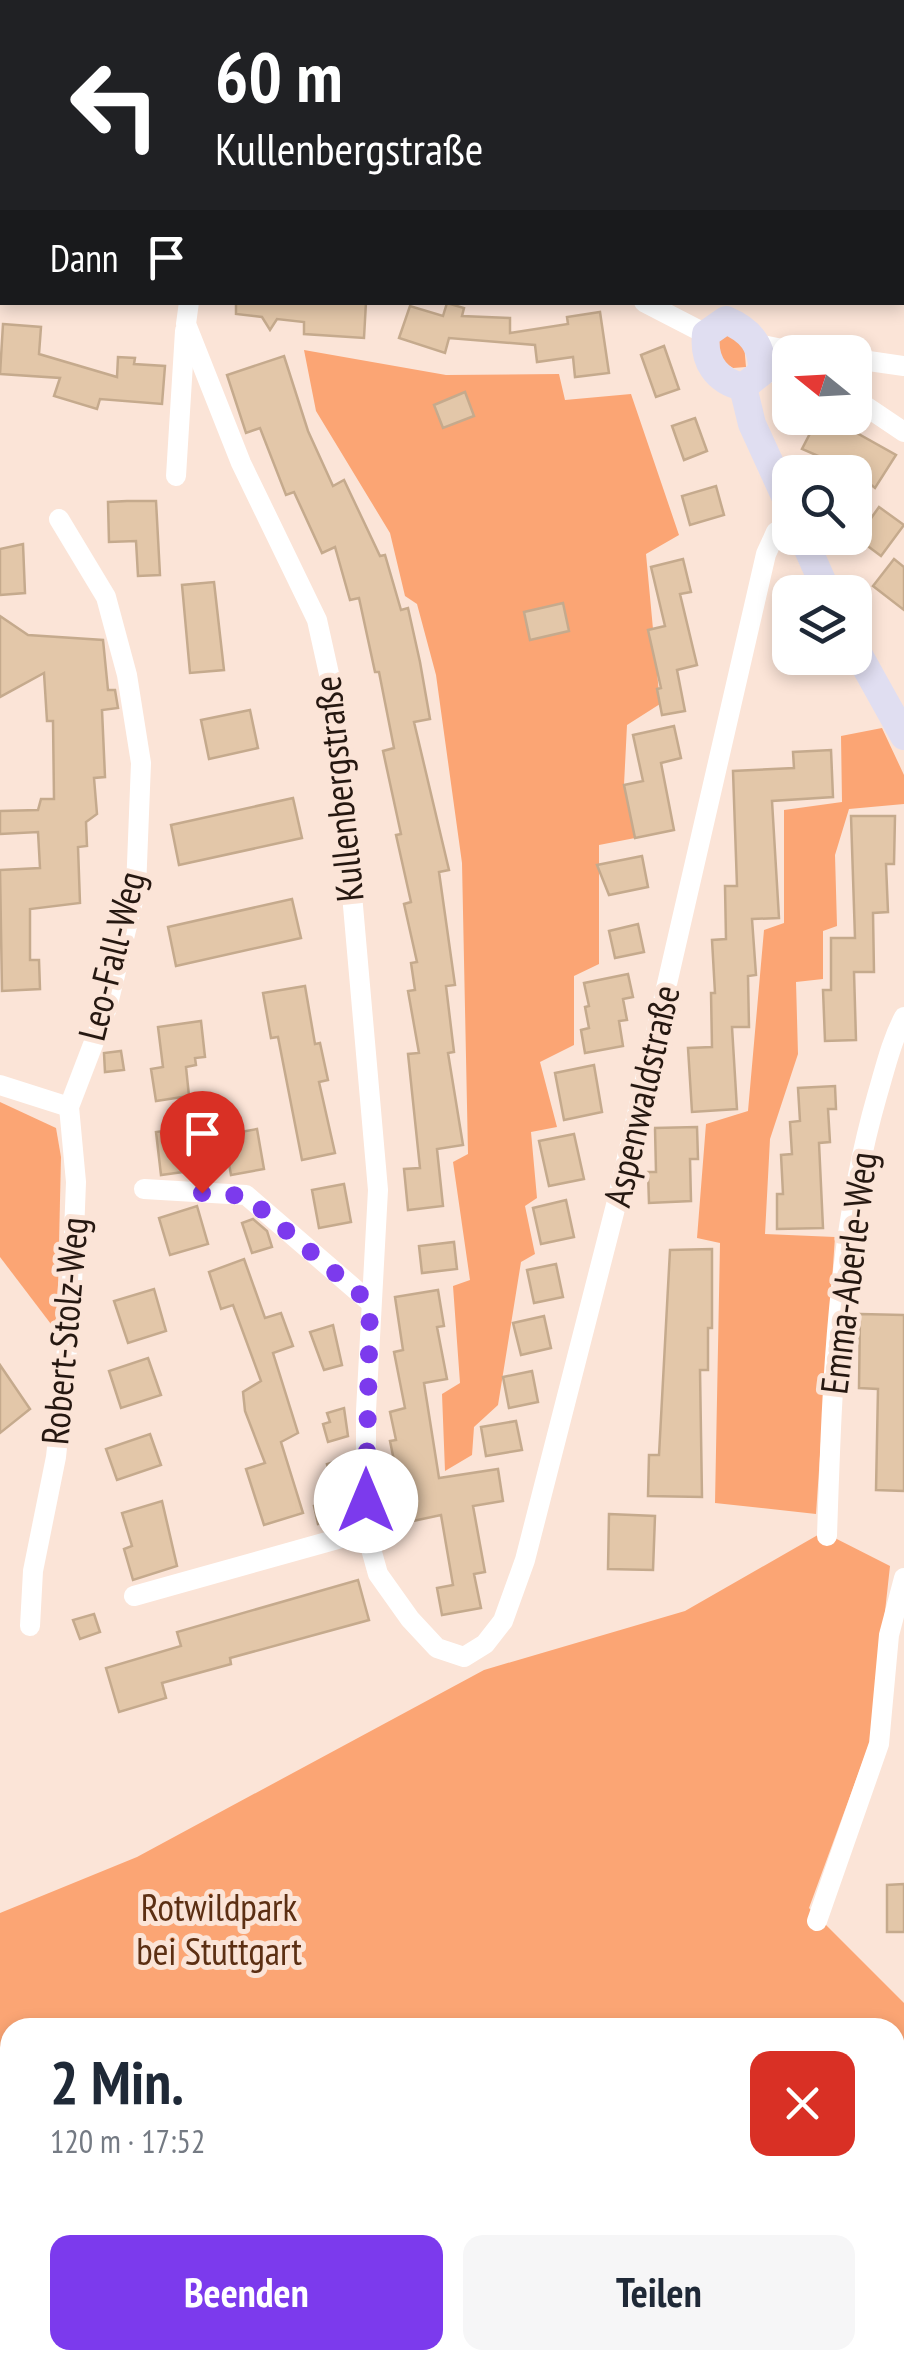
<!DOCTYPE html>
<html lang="de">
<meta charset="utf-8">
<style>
body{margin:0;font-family:"PT Sans Narrow",sans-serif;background:#f6f6f7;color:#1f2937;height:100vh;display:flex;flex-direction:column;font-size:38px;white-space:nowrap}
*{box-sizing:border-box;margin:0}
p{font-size:32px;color:#747a83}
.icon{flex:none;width:55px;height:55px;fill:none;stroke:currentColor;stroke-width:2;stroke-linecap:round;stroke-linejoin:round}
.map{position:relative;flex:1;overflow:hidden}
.drawer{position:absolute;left:0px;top:2018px;width:905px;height:352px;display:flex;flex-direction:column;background:#fff;border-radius:30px 30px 0 0;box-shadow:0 5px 15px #0003}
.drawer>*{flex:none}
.top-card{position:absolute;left:0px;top:0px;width:905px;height:305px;box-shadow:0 5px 15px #0003;background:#202124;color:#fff;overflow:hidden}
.needle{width:65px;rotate:288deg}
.tools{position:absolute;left:772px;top:335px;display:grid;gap:20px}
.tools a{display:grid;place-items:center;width:100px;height:100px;border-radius:20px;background:#fff;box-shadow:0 5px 15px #0003;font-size:50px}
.pin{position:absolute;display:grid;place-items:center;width:85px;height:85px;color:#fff;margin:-102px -42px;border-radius:50% 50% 50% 0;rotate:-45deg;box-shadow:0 0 10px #0007}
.pin .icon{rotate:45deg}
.me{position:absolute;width:110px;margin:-55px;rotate:0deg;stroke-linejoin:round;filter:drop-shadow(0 0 8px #0008)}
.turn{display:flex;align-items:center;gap:35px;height:210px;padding:0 50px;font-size:45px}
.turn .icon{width:130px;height:130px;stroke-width:2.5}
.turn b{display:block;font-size:70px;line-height:85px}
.then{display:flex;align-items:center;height:95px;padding:0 50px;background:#0003;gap:20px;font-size:38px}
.round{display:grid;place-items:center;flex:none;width:105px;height:105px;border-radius:20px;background:#f6f6f7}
.headline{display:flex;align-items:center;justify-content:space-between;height:170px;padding:0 50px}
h1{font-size:60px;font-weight:700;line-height:75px}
.primary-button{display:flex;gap:20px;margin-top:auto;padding:20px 50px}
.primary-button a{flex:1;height:115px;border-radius:20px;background:#7c3aed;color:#fff;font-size:40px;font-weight:700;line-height:115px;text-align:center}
.primary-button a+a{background:#f6f6f7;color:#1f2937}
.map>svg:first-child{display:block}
.green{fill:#fba574;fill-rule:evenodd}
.building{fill:#e3c7a9;stroke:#c5aa8d;stroke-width:2.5}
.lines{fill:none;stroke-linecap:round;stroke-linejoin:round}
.street{stroke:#fff;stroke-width:20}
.secondary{stroke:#e0def1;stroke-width:28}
.route{stroke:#7c3aed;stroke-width:18;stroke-dasharray:0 32.4}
.labels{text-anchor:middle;stroke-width:10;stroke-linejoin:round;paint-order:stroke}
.street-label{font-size:38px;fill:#261811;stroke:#fbe4d7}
.park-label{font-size:38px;fill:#5c2f13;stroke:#fbe4d7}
</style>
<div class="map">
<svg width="904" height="2368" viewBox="0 0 904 2368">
<rect width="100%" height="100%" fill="#fbe4d7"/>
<g class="green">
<polygon points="848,0 904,0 904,205 902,2"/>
<polygon points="720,330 744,344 746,367 733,368 722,361 716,334"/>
<polygon points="304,350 446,375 559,374 565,400 631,394 679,535 646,554 660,704 627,725 624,785 635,838 599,845 599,964 574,976 574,1045 540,1062 557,1127 531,1132 537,1198 525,1206 535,1254 521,1262 498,1405 474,1427 472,1455 445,1471 442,1394 460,1383 453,1286 470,1280 453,1162 468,1154 462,863 436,675 417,604 405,596 390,533 316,411"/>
<polygon points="882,728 904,775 904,804 849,809 835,855 837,926 823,931 823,979 796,982 798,1054 770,1139 765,1234 835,1237 816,1514 715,1503 720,1243 697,1238 706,1124 748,1111 764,930 784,923 784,810 842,802 841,736"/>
<polygon points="0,1102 56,1128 61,1157 57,1332 0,1257"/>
<path d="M823,1532L890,1566L871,1739L809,1908L904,2003V2368H0V1913L137,1857L484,1670L685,1611ZM10,2028H895V2360H10Z"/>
</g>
<g class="building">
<polygon points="236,302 366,302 364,338 304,334 304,322 277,319 270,330 262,317 236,314"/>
<polygon points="447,303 464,308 462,316 510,318 510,333 568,324 567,317 600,312 609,373 575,377 573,357 537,362 535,345 449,338 445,353 399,338 410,306 443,316"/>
<polygon points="3,324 41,327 39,354 117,377 118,357 135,358 134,364 165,366 162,404 100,399 97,409 54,396 60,378 0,374"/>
<polygon points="664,346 679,389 656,397 641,355"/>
<polygon points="284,356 308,431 333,486 344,480 380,556 385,555 401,610 408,608 420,662 430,719 414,722 449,870 439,872 455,985 446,986 454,1052 448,1053 463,1145 437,1149 443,1206 408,1210 404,1169 420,1168 408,1054 419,1053 408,991 415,990 411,963 417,962 404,904 411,902 396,835 401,834 383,751 394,748 379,672 375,672 359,598 350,600 335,547 322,553 294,492 286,495 260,428 246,433 227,375"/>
<polygon points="465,392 474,416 443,428 434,405"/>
<polygon points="695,418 707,451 684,460 672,426"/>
<polygon points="818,418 830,418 896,455 875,488 855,472 802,449"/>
<polygon points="716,486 724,515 690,525 682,496"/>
<polygon points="127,501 156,501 160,575 138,576 136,541 109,542 108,502"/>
<polygon points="879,507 904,525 881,556 857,538"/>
<polygon points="23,544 25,593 0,595 0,549"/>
<polygon points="683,559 691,592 680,594 697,665 677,670 685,711 662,715 657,689 661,688 648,630 665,626 651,567"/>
<polygon points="894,559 904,567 904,610 873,586"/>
<polygon points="214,582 224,670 190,673 182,585"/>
<polygon points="563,603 569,631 530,640 524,612"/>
<polygon points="0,616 28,635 103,640 108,690 115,690 118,708 102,710 105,777 94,778 97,814 86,822 87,846 78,847 80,903 30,909 30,960 39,960 40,989 2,991 0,870 40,868 38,832 0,834 0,811 38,810 41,799 54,799 53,721 47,721 44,673 0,697"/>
<polygon points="250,710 258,748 209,759 201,720"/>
<polygon points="674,726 681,758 661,763 674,830 635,838 624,785 643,781 633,735"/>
<polygon points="831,750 833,797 772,801 779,918 752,919 756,975 748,976 749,1027 732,1027 737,1109 692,1112 688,1048 712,1047 711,993 715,993 712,940 726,939 725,886 737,886 733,771 794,768 793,752"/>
<polygon points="293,798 302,838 179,865 171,825"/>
<polygon points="851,816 895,816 894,864 886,864 888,912 873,913 874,972 854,972 856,1040 825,1041 823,990 831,990 831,938 855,938"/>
<polygon points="642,856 648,887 609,895 597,865"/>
<polygon points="292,899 301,938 176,966 168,927"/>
<polygon points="638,924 644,952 615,958 609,931"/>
<polygon points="628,974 633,997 623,999 627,1020 619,1021 623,1046 585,1053 581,1030 589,1028 585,1007 589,1006 584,983"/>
<polygon points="305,986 315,1044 320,1043 328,1080 319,1082 335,1153 302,1160 278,1037 271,1038 263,993"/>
<polygon points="201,1021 205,1057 195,1058 196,1065 186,1067 189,1096 156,1101 151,1069 163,1067 158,1027"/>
<polygon points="121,1051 124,1070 105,1072 104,1053"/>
<polygon points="594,1065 602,1112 564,1120 555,1073"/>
<polygon points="835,1086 836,1109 828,1109 830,1142 819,1143 823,1228 777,1229 777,1194 783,1194 781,1155 792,1154 790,1122 800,1121 798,1088"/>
<polygon points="192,1127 198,1170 161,1175 156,1132"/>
<polygon points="697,1127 698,1159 690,1159 691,1201 649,1203 648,1172 656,1172 655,1128"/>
<polygon points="257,1129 264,1169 231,1175 224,1135"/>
<polygon points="574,1134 584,1179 549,1186 539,1141"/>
<polygon points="344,1184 351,1222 319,1228 312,1190"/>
<polygon points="566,1200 574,1237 541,1244 533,1208"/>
<polygon points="197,1206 208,1244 170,1255 159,1218"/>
<polygon points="253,1219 267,1231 272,1247 252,1253 242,1223"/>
<polygon points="454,1242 457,1269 422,1273 419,1246"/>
<polygon points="712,1249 712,1328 708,1328 708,1370 700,1370 702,1497 648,1496 649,1455 659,1455 670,1250"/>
<polygon points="244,1259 265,1318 281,1313 293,1346 273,1353 298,1433 281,1442 303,1513 264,1525 246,1469 265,1463 245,1411 243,1392 261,1381 233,1305 221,1309 209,1272"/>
<polygon points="556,1264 563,1297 534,1303 527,1270"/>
<polygon points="154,1289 166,1331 128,1343 114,1301"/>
<polygon points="438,1290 444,1326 437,1327 447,1379 424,1383 439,1478 498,1469 503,1501 473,1506 485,1572 474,1574 481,1608 442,1615 437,1588 453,1585 441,1515 399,1524 392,1492 400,1490 390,1441 396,1440 390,1412 405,1408 394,1352 403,1350 395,1297"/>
<polygon points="860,1314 904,1315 904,1491 876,1490 878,1389 859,1388"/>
<polygon points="544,1316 551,1348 521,1355 513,1323"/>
<polygon points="333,1325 342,1365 324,1370 310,1332"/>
<polygon points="148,1358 161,1395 121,1408 109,1371"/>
<polygon points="0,1365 30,1409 0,1433"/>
<polygon points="532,1371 538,1402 509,1408 503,1377"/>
<polygon points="344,1408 348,1436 328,1442 323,1424 330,1422 327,1413"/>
<polygon points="516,1421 522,1450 486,1456 481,1427"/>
<polygon points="150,1434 161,1465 117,1480 106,1449"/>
<polygon points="344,1459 349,1477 332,1482 327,1464"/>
<polygon points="344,1498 349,1516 318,1524 314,1506"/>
<polygon points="162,1501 177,1566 133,1580 124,1549 132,1546 122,1513"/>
<polygon points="609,1514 655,1516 653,1570 608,1569"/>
<polygon points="358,1580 369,1620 230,1658 231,1664 162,1683 166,1698 119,1712 106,1668 181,1646 177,1632"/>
<polygon points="94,1614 100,1632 80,1639 73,1620"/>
<polygon points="904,1884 904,1932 887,1932 887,1885"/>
</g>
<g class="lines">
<g class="street">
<polyline points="141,0 142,2"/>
<polyline points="277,2 280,0"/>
<polyline points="569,2 571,0"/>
<polyline points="0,129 2,126"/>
<polyline points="189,302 186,324 241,463 317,620 335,701 378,1190 366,1411 366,1531 378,1574 410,1619 437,1648 464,1657 485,1644 503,1621 525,1560 617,1201 766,554 776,532 790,524"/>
<polyline points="644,302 706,334"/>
<polyline points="757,344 797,352"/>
<polyline points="855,359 904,366"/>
<polyline points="762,372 790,373"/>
<polyline points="855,399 904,432"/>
<polyline points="176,476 185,331"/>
<polyline points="0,1085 69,1107"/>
<polyline points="144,1189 246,1195 371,1303"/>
<path d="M827,1536C832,1388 836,1239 877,1096C885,1069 891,1042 904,1017"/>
<polyline points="134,1596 366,1531"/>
<polyline points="30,1626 33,1571 56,1457 71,1310 76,1182 69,1107 107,1008 136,889 141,763 127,675 106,597 59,519"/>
<polyline points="817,1921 879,1744 889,1635 904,1578"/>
</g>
<g class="secondary">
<polyline points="744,2 744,0"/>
<path d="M726,320C750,330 763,345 762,372L743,387C716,381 703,361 706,334Z"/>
<polyline points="743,387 752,424 790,507"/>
<polyline points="803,538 827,592"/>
<polyline points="855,648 904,736"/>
</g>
</g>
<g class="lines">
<polyline class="route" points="202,1193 246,1196 370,1303 366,1501"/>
</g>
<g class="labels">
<g class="street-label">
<text transform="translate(339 789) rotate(-96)" y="13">Kullenbergstraße</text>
<text transform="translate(112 956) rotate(-76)" y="13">Leo-Fall-Weg</text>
<text transform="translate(642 1096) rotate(-77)" y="13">Aspenwaldstraße</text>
<text transform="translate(849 1273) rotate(-83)" y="13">Emma-Aberle-Weg</text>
<text transform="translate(65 1331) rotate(-85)" y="13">Robert-Stolz-Weg</text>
</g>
<g class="park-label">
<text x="219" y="1921">Rotwildpark<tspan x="219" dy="44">bei Stuttgart</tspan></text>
</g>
</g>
</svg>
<div class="tools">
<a><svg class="needle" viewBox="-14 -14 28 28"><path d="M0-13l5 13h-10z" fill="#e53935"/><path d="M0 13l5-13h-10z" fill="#747a83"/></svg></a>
<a><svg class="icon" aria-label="search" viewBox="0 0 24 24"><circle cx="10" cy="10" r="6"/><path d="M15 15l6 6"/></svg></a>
<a><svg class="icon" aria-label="layers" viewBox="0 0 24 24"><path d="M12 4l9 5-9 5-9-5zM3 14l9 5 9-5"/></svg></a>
</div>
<div class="pin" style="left:202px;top:1193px;background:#d93025"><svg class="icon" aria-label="arrive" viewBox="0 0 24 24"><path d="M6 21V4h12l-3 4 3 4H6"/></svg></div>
<svg class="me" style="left:366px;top:1501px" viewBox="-20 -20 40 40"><circle r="19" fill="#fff"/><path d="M0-13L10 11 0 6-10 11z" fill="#7c3aed"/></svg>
<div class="top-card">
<div class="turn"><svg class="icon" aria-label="left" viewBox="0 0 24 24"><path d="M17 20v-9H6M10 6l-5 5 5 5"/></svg><div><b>60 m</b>Kullenbergstraße</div></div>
<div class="then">Dann<svg class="icon" aria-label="arrive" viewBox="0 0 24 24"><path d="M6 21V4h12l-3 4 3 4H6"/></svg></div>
</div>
<section class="drawer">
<div class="headline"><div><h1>2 Min.</h1><p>120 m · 17:52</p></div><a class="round" style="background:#d93025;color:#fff"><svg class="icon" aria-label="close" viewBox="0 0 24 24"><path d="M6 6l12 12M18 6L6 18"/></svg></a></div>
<div class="primary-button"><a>Beenden</a><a>Teilen</a></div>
</section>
</div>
